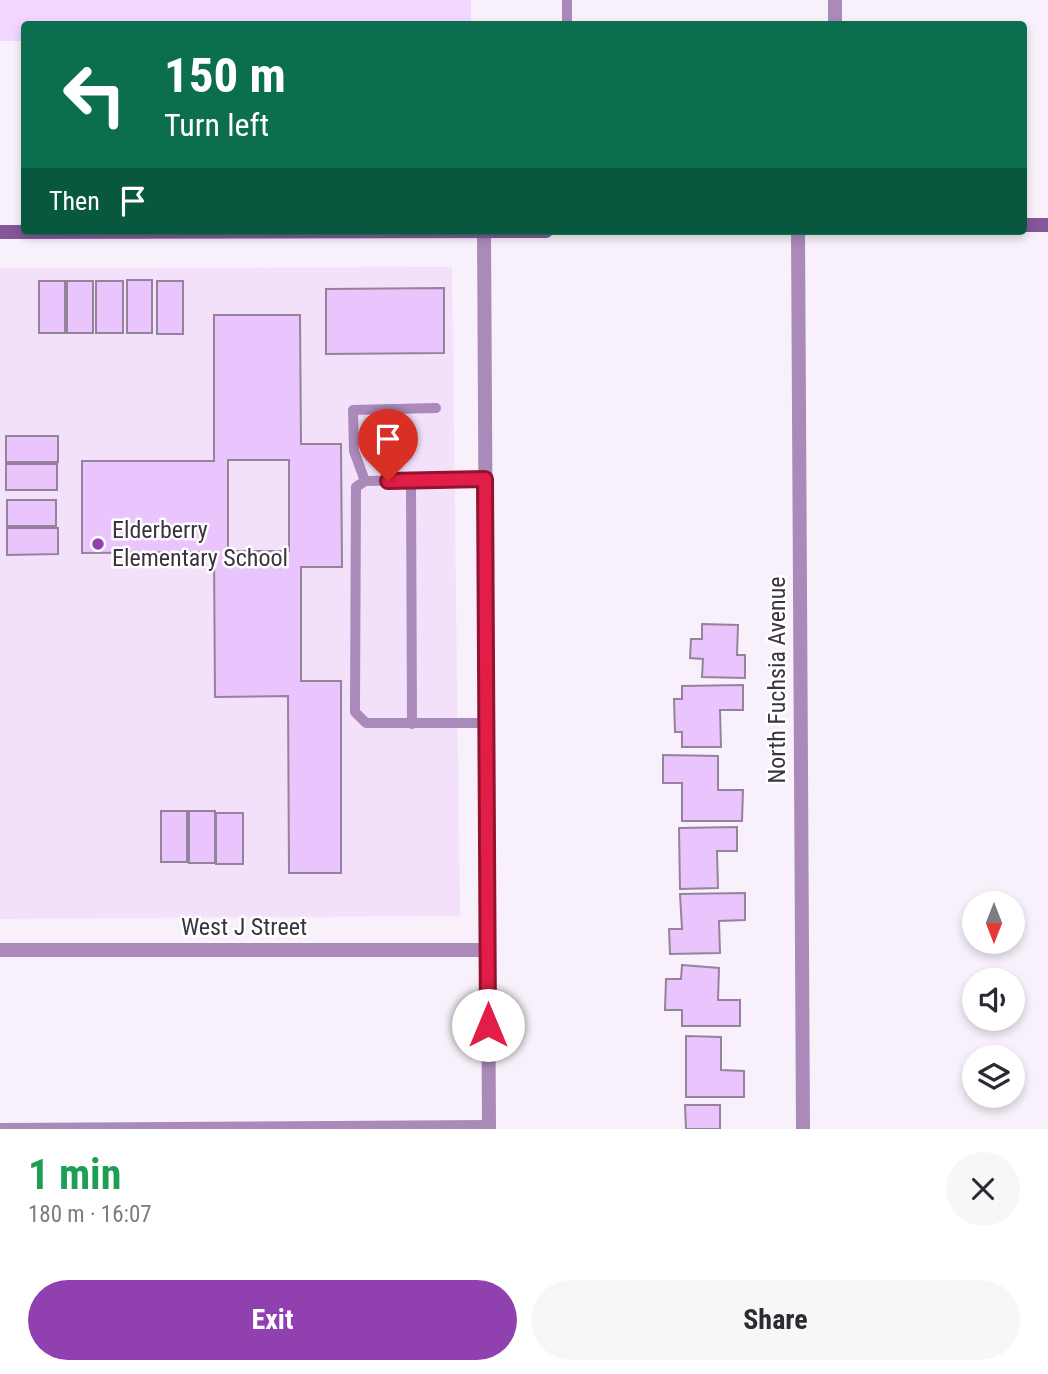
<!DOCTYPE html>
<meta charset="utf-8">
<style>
body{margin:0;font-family:"Roboto Condensed",sans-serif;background:#f7f7f7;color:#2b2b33;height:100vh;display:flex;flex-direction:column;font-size:26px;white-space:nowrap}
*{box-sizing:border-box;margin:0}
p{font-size:23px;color:#7c7c81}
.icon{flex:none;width:38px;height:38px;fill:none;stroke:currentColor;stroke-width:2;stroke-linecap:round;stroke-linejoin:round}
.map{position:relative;height:1129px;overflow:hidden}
.sheet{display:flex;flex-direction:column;background:#fff;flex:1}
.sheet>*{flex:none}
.hud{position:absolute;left:21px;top:21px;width:1006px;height:214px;border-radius:7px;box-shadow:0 4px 10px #0003;background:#0b6e4f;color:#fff;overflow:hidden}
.needle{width:46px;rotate:180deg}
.tools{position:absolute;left:962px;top:891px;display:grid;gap:14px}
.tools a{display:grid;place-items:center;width:63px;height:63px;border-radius:50%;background:#fff;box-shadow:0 4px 10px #0003;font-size:35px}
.pin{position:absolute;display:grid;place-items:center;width:60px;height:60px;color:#fff;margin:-72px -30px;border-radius:50% 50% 50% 0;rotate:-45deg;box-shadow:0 0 7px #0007}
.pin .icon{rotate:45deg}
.me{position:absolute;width:77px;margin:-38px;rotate:0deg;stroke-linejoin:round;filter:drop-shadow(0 0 5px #0008)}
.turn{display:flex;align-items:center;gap:24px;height:147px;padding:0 28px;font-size:32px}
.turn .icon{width:91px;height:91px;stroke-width:2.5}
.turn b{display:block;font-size:49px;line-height:60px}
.then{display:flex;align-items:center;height:66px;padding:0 28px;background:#0003;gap:14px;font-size:26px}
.round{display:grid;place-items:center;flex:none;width:74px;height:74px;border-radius:37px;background:#f7f7f7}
.overview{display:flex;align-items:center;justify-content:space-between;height:119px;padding:0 28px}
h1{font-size:42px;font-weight:700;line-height:52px;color:#1e9e55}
.cta{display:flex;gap:14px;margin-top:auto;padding:14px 28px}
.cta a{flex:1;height:80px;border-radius:42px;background:#9040af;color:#fff;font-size:28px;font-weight:700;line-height:80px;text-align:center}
.cta a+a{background:#f7f7f7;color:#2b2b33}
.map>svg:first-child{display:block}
.built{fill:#f3e1fb}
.green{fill:#f2d6ff}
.building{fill:#eac4fc;stroke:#94839b;stroke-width:2;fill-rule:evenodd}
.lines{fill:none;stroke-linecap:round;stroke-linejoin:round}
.lane{stroke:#aa8ab8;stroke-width:10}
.street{stroke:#aa8ab8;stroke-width:14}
.secondary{stroke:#855699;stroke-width:14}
.route-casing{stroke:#92132f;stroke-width:18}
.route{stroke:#e11d48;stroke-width:12}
.poi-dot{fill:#9040af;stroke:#fff;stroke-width:2.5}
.labels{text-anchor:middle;stroke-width:5;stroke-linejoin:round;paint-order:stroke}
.poi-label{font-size:24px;fill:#3b343e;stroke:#fff;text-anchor:start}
.street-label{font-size:24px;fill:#3b343e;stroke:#fff}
</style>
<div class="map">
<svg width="1048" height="1129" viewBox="0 0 1048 1129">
<rect width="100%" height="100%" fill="#f8f1fb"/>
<polygon class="built" points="452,267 460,916 0,919 0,268"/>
<polygon class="green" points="0,0 471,0 471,24 24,24 24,41 0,41"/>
<g class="building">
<rect x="127" y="280" width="25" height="53"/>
<rect x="39" y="281" width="26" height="52"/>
<rect x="67" y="281" width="26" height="52"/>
<rect x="96" y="281" width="27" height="52"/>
<rect x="157" y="281" width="26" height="53"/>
<polygon points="444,288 444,353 326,354 326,289"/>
<path d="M214,315H300L301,444H341L342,567H301V681H341V873H289L288,696L215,697L214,552L82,553V461H214ZM228,460H289V551H228Z"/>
<rect x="6" y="436" width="52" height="26"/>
<rect x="6" y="464" width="51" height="26"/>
<rect x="7" y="500" width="49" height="26"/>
<polygon points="7,528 58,528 58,554 7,555"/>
<polygon points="702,624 738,625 737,655 745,655 745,678 702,677 703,659 690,658 691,639 702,639"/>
<polygon points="743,685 743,710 720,710 721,747 682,747 682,732 675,732 674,699 682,699 682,686"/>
<polygon points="663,755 718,756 718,790 743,790 742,821 682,821 682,783 663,783"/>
<rect x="161" y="811" width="26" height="51"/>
<rect x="189" y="811" width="26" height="52"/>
<rect x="216" y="813" width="27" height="51"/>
<polygon points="737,827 737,851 717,851 718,888 680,889 679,828"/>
<polygon points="745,893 745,920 719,921 720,953 670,954 669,929 682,929 680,894"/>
<polygon points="682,965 719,968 718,1000 740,1000 740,1026 682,1026 682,1010 665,1010 666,979 681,979"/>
<polygon points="686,1036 721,1037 721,1070 744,1071 744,1097 686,1097"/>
<polygon points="685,1105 720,1105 720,1129 686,1129"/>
</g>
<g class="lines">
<g class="lane">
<polyline points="567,0 567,24"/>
<polyline points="485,479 365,481 356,487 355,712 366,723 487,723"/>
<polyline points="365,481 354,451 353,410 436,408"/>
<polyline points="411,481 412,724"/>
<polyline points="0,1128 489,1125"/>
</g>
<g class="street">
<polyline points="835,0 835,24"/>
<polyline points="798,231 803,1129"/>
<polyline points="484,232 489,1129"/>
<polyline points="0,950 488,950"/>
</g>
<g class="secondary">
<polyline points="1024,225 1048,225"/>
<polyline points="0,232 546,231"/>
</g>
</g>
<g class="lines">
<defs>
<polyline id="route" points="388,481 485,479 488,1025"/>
</defs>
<use href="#route" class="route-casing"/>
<use href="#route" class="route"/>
</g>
<circle class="poi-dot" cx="98" cy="544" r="7"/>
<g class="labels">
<g class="poi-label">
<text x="112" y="538">Elderberry<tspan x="112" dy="28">Elementary School</tspan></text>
</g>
<g class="street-label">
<text transform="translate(777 680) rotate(-90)" y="8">North Fuchsia Avenue</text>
<text x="244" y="935">West J Street</text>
</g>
</g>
</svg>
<div class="tools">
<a><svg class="needle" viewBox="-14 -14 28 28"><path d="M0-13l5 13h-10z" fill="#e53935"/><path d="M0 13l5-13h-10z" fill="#7c7c81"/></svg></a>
<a><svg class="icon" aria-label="sound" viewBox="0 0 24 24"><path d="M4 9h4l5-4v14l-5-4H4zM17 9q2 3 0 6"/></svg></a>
<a><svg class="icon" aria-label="layers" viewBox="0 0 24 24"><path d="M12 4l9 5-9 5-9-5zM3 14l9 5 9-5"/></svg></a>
</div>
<div class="pin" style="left:388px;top:481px;background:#d93025"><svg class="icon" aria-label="arrive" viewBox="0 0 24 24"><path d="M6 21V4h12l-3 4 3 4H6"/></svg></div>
<svg class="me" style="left:488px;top:1025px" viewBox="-20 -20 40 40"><circle r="19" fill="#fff"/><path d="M0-13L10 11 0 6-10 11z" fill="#e11d48"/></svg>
<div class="hud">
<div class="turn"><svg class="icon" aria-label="left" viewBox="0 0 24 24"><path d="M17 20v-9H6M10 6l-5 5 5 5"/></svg><div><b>150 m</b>Turn left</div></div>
<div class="then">Then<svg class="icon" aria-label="arrive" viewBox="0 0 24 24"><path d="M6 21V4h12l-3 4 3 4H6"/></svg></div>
</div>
</div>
<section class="sheet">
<div class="overview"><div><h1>1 min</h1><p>180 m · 16:07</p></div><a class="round"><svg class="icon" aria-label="close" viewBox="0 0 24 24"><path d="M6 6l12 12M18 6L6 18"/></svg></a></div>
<div class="cta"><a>Exit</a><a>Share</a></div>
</section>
